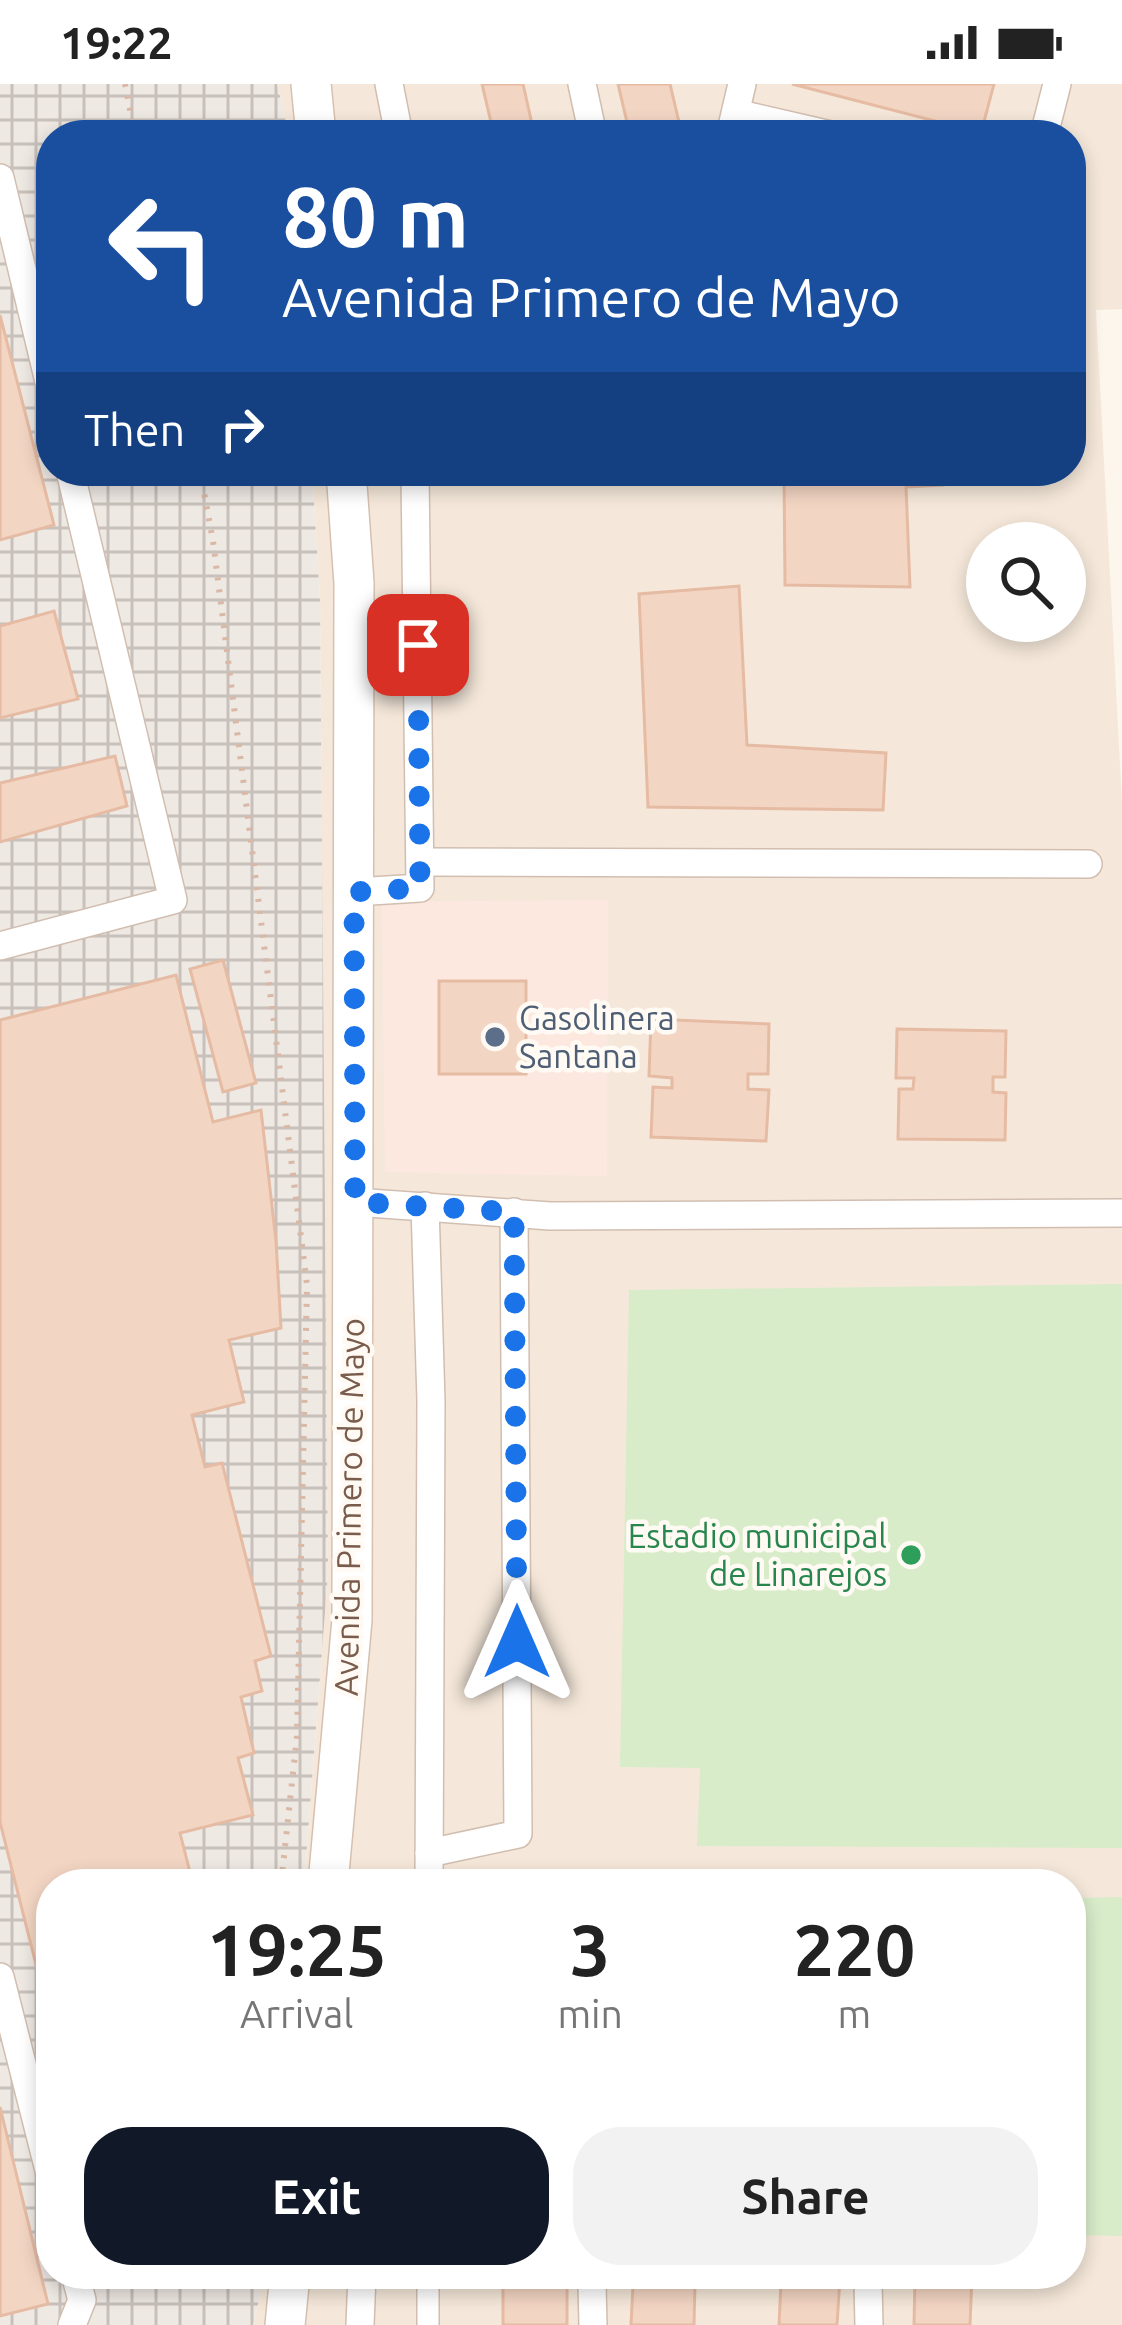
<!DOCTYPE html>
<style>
body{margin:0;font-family:Ubuntu,sans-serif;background:#f2f2f2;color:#222;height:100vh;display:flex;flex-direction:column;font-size:45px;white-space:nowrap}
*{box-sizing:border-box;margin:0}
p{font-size:39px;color:#767676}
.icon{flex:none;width:66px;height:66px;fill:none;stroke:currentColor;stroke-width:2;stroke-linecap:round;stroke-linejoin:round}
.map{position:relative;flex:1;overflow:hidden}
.panel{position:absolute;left:36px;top:1785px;width:1050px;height:420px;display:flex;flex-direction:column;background:#fff;border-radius:48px;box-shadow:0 6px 18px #0003}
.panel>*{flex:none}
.hud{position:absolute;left:36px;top:36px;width:1050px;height:366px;border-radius:48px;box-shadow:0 6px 18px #0003;background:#1a4fa0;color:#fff;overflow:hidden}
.controls{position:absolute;left:966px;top:438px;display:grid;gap:24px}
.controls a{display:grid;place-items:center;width:120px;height:120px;border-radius:50%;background:#fff;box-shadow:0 6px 18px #0003;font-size:60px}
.pin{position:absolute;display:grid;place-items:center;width:102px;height:102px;color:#fff;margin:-51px;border-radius:24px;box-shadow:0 6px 18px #0006}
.me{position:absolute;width:132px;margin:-66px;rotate:0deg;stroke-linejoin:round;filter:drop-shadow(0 0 9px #0008)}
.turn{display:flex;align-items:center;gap:42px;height:252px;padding:0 48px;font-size:54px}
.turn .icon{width:156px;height:156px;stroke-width:2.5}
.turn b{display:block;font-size:84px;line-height:102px}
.then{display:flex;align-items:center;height:114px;padding:0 48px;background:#0003;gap:24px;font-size:45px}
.eta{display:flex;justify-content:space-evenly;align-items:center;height:204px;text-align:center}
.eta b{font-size:72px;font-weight:600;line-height:84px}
.action{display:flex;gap:24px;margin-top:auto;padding:24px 48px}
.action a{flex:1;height:138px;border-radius:48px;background:#111827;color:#fff;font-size:48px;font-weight:600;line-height:138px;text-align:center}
.action a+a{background:#f2f2f2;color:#222}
.status{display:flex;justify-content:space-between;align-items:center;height:84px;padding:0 60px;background:#fff;direction:ltr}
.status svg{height:33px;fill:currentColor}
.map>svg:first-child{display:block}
.residential{fill:#f5e8da;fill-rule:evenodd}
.commercial{fill:#fde8e0}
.industrial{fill:url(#industrial-grid)}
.garden{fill:#d8ecc9}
.building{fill:#f3d5c3;stroke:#e6bba3;stroke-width:3}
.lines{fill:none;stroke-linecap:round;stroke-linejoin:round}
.pedestrian-casing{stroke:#d1beb0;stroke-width:24}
.minor-casing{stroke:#d1beb0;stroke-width:30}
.secondary-casing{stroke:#d6c0b0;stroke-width:42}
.path{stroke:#d9b8a5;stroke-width:6;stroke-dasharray:3 9;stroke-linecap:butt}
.pedestrian{stroke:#fff;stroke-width:21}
.minor{stroke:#fff;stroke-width:27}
.secondary{stroke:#fff;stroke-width:39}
.route{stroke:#1a73e8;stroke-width:21;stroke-dasharray:0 37.8}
.service-dot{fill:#5c6f8a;stroke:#fffaf3;stroke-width:4.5}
.leisure-dot{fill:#2e9e5b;stroke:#fffaf3;stroke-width:4.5}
.labels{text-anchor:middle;stroke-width:9;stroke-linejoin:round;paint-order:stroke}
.service-label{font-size:33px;fill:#4e5e75;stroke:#fffaf3;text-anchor:start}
.street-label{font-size:33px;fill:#7a5c4d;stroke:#fffaf3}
.leisure-label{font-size:33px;fill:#27864d;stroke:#fffaf3;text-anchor:end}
</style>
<div class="status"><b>19:22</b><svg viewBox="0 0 49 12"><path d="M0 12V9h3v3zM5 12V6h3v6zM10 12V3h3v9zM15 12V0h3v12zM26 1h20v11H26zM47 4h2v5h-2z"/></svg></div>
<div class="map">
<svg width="1122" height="2241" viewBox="0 0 1122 2241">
<defs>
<pattern id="industrial-grid" width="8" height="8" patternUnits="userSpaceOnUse" patternTransform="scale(3)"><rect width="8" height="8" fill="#efe9e4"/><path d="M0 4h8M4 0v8" fill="none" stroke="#c7c0bb"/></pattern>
</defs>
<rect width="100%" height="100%" fill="#fdf6ec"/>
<path class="residential" d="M277,0H1122V225L1096,226L1122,719V2241H253L265,2190H1071V1800H304L328,1489L320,515L312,387H1071V51H289ZM987,459H1065V537H987Z"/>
<polygon class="commercial" points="608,816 607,1092 385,1088 382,818"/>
<polygon class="industrial" points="0,0 277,0 289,51 51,51 51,387 312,387 320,515 328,1489 304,1800 51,1800 51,2190 265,2190 253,2241 0,2241"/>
<g class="garden">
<polygon points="1122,1200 1122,1764 697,1762 700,1684 620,1683 629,1206"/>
<polygon points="1122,1813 1122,2152 1071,2151 1071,1814"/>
</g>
<g class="building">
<polygon points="482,0 523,0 534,49 539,51 494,51"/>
<polygon points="618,0 670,0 682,51 630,51"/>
<polygon points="792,0 994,0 981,49"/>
<polygon points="0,231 54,441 0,456"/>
<polygon points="784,387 942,387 943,401 906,403 910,503 785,501"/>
<polygon points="739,502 747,661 886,669 883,726 648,723 639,510"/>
<polygon points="54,527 78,615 0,634 0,542"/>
<polygon points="115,672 127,722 0,758 0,699"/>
<polygon points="223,876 256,999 223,1008 190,885"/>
<polygon points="176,891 213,1038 261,1026 276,1157 281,1244 229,1256 244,1318 192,1331 205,1383 222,1379 271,1572 255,1577 262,1607 241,1613 254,1669 238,1674 253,1731 180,1749 193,1800 51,1800 51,1940 0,1738 0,936"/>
<rect x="439" y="897" width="87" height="93"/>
<polygon points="651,935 769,940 768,990 748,990 748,1005 769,1006 766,1057 651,1053 653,1003 672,1004 672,994 649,992"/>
<polygon points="897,945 1006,947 1005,993 993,993 993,1008 1006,1009 1005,1056 898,1055 899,1005 913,1005 914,994 896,994"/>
<polygon points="0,2023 48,2220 0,2232"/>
<polygon points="972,2191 970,2241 914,2241 915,2194"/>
<polygon points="840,2194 837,2241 779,2241 781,2198"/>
<polygon points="567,2197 567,2241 503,2241 503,2199"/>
<polygon points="695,2199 694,2241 631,2241 633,2202"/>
</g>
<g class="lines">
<defs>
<g id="pedestrian">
<polyline points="736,26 844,51"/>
<polyline points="428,2241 428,2190"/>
</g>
<g id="minor">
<polyline points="389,0 399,51"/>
<polyline points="582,0 593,51"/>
<polyline points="730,51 742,0"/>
<polyline points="1044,51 1057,0"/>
<polyline points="0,94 51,306"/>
<polyline points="422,778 1088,780"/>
<polyline points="354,808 420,804 415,387"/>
<polyline points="0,862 173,816 70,387"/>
<polyline points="355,1118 550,1132 1122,1129"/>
<polyline points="425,1122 431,1317 429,1800"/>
<polyline points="429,1769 518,1750 514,1128"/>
<polyline points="0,1893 51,2094"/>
<polyline points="868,2198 869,2241"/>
<polyline points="592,2201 593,2241"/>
<polyline points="72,2241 82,2216 75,2190"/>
<polyline points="360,2241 362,2190"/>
</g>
<g id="secondary">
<polyline points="311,0 316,51"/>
<polyline points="328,1800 352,1536 354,499 346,387"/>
<polyline points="285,2241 290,2190"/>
</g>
</defs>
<use href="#pedestrian" class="pedestrian-casing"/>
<use href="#minor" class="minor-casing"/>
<use href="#secondary" class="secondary-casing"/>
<g class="path">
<polyline points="125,0 135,51"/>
<polyline points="200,387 213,457 307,1201 297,1652 281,1800"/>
</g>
<use href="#pedestrian" class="pedestrian"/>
<use href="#minor" class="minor"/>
<use href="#secondary" class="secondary"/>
</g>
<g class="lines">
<polyline class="route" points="418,561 420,804 354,808 355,1118 514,1128 517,1558"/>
</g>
<circle class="service-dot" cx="495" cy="953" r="12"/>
<circle class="leisure-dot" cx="911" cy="1471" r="12"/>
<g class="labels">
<g class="service-label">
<text x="519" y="946">Gasolinera<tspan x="519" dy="38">Santana</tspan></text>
</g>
<g class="street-label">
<text transform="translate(349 1423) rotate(-89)" y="12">Avenida Primero de Mayo</text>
</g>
<g class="leisure-label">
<text x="887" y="1464">Estadio municipal<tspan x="887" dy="38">de Linarejos</tspan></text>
</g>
</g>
</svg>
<div class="controls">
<a><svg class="icon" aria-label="search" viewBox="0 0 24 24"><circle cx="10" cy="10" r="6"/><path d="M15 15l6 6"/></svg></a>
</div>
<div class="pin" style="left:418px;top:561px;background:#d93025"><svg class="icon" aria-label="arrive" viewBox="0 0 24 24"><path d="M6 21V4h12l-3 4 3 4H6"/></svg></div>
<svg class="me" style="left:517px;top:1558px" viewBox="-20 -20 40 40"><path d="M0-17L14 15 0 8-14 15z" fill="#1a73e8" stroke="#fff" stroke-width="4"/></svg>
<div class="hud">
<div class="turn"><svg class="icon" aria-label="left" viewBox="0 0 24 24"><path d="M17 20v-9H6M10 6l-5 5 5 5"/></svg><div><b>80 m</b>Avenida Primero de Mayo</div></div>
<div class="then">Then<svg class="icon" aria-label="right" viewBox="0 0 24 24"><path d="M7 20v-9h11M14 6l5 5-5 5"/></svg></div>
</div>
<section class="panel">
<div class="eta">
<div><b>19:25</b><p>Arrival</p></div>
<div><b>3</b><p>min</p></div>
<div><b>220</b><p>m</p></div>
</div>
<div class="action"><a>Exit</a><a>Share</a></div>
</section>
</div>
